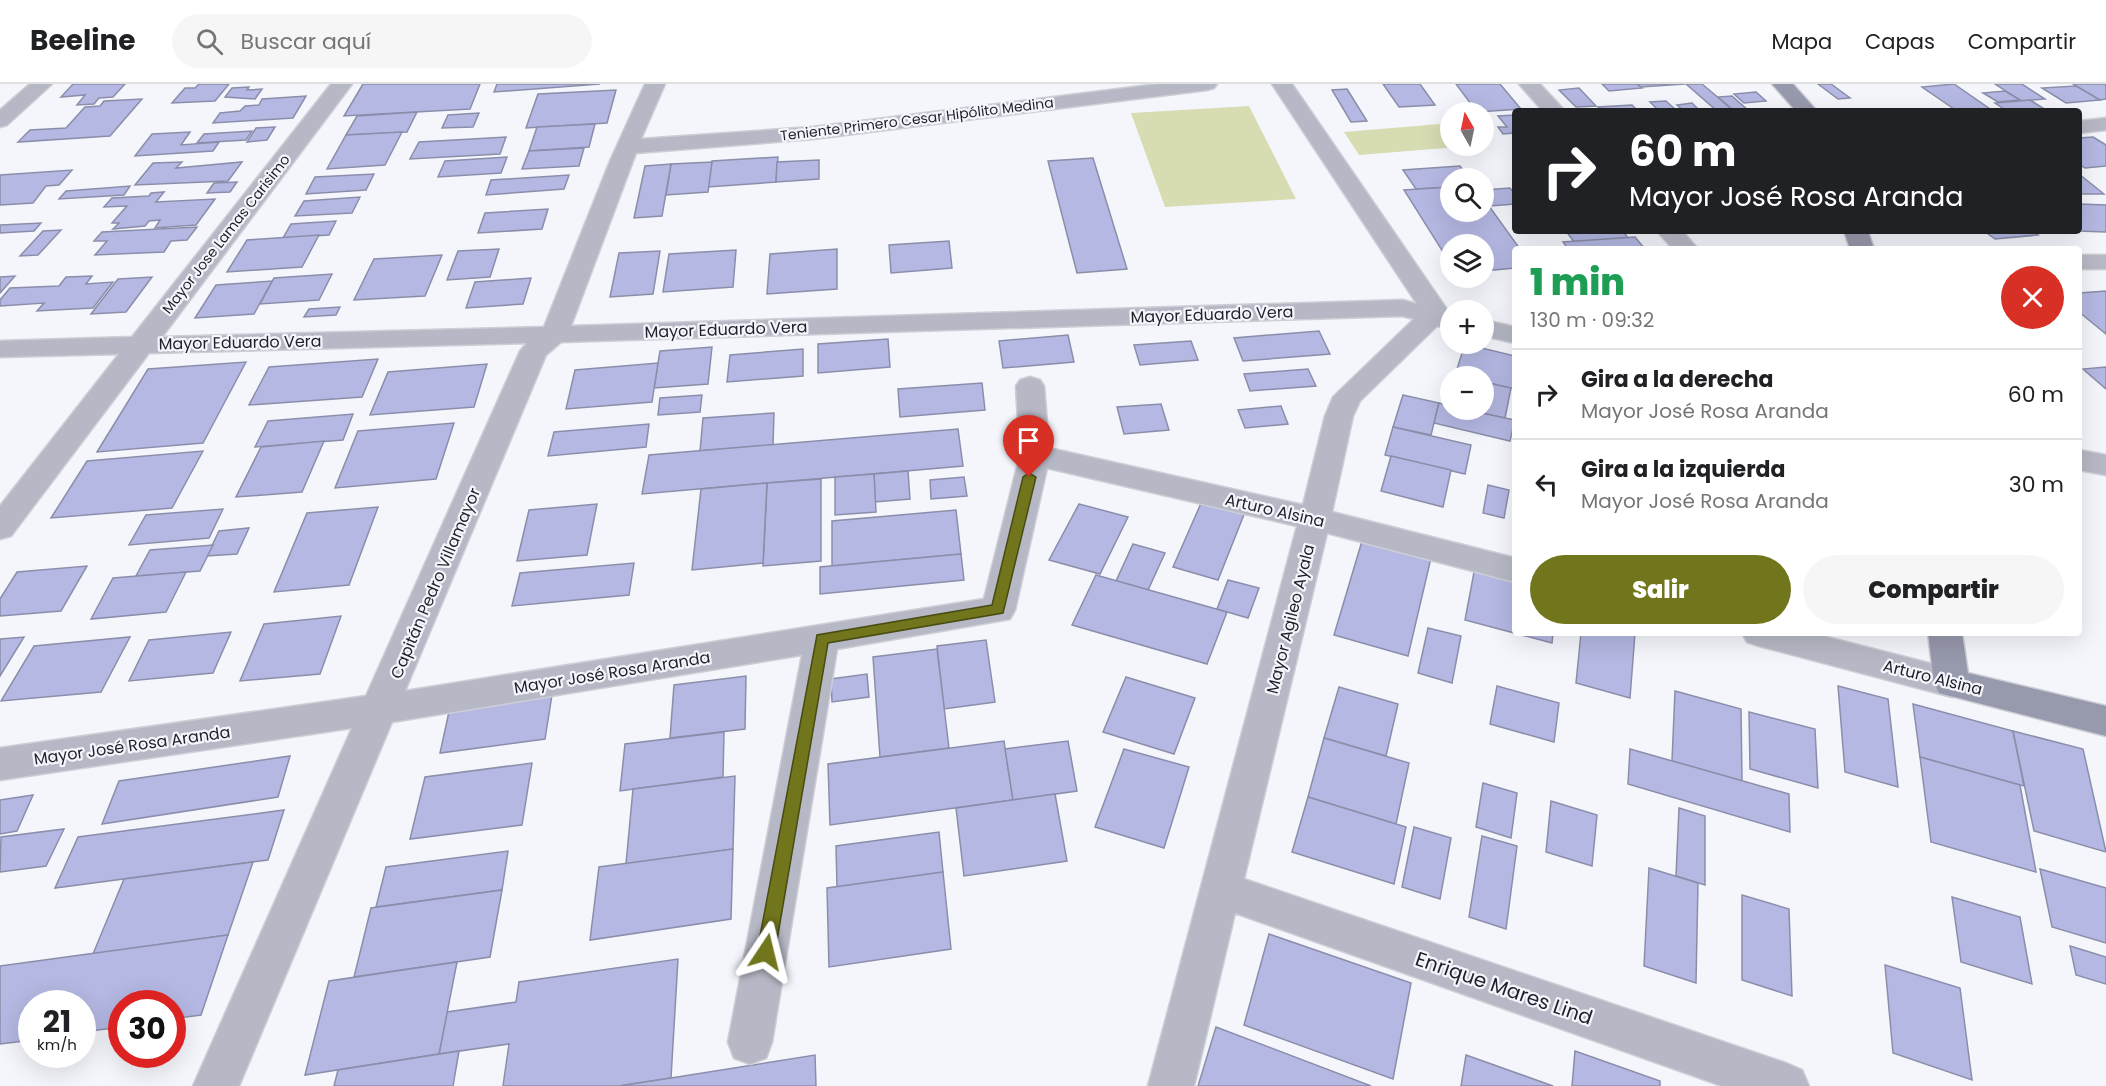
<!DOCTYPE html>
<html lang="es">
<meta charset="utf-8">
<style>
body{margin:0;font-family:Poppins,sans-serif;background:#f6f6f6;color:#202124;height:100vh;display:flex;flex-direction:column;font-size:22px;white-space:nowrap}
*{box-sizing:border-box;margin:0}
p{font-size:20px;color:#757577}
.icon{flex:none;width:33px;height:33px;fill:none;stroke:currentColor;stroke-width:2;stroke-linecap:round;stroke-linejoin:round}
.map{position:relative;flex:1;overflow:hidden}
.details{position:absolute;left:1512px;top:162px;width:570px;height:390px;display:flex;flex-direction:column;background:#fff;border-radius:6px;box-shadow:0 6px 24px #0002}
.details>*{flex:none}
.guide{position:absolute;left:1512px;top:24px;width:570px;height:126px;border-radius:6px;box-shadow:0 6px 24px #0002;background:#202124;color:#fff;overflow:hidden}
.needle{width:39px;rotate:351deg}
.buttons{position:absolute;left:1440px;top:18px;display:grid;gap:12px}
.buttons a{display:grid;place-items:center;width:54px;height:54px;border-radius:50%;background:#fff;box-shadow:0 6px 24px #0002;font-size:30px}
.speed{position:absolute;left:18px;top:906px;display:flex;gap:12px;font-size:30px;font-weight:700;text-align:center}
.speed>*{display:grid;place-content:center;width:78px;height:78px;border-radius:50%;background:#fff;box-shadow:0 6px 24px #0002;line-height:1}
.speed small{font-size:15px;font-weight:400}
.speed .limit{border:9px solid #d22;background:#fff;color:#111}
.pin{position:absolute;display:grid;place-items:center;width:51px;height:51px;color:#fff;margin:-62px -26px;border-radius:50% 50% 50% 0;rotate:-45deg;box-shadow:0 0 6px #0007}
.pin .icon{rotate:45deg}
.me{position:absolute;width:66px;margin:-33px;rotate:10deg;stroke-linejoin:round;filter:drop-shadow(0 0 4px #0008)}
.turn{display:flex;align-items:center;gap:21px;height:126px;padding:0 18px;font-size:27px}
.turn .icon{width:78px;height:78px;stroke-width:2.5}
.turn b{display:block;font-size:42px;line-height:51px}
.round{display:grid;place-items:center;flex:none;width:63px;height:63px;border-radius:32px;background:#f6f6f6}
.headline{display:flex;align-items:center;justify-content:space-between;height:102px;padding:0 18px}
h1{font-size:36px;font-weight:800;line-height:45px;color:#1e9e55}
.action{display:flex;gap:12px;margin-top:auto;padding:12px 18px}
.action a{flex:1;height:69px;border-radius:36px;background:#71751c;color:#fff;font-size:24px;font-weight:800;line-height:69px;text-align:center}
.action a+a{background:#f6f6f6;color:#202124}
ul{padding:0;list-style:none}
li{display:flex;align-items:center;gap:18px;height:90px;padding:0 18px;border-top:2px solid #e0e0e0}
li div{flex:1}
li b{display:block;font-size:22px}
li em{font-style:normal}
header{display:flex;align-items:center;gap:36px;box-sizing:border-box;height:84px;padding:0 30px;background:#fff;border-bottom:2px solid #e0e0e0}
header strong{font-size:28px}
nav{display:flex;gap:33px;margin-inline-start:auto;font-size:21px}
.search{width:420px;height:54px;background:#f6f6f6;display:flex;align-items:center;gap:15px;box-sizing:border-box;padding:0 21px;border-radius:33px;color:#757577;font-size:22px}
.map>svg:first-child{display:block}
.green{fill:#d8dcb2}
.building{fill:#b4b8e2;stroke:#8b8eaa;stroke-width:1.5}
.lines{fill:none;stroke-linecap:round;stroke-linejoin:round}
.street-casing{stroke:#cecfd6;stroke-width:3}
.secondary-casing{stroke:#cecfd6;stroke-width:3}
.street{fill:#b6b8c5;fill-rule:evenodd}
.secondary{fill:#9799ac;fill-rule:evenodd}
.route{fill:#71751c;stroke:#494c12;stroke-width:1.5}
.labels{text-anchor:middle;stroke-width:4.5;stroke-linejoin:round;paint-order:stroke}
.far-street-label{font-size:14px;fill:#1f202b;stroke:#f5f6fc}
.street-label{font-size:16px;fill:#1f202b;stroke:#f5f6fc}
.near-street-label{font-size:20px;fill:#1f202b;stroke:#f5f6fc}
</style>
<header>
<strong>Beeline</strong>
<div class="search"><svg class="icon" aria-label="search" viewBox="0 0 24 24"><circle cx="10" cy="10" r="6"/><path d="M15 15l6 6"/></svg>Buscar aquí</div>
<nav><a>Mapa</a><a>Capas</a><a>Compartir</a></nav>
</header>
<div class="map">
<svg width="2106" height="1002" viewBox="0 0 2106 1002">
<rect width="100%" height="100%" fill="#f5f6fc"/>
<g class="green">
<polygon points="1249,22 1296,115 1165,123 1131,29"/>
<polygon points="1440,40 1450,53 1450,62 1458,63 1359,71 1344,48"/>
</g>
<g class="building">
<polygon points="73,0 125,0 113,13 99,14 94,20 77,21 85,11 61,13"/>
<polygon points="199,0 229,0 215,17 172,19 185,4 195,4"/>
<polygon points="363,0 480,0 470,25 344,32"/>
<polygon points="497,0 600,0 494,8"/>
<polygon points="1383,0 1420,0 1435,21 1399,23"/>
<polygon points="1456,0 1500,0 1521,25 1477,28"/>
<polygon points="1602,0 1637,0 1642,4 1609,7"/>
<polygon points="1637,0 1685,0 1641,3"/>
<polygon points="1686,0 1702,0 1734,27 1717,27"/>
<polygon points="1818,0 1831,0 1850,14 1838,15"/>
<polygon points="1954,0 1993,27 1957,27 1922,3"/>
<polygon points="1995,0 2022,0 2045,15 2021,17"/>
<polygon points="2073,0 2106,0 2106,15 2099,16"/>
<polygon points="2076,2 2100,16 2066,19 2042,4"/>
<polygon points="249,3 247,6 262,5 255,15 225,13 232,4"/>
<polygon points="1579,4 1596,22 1576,23 1559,6"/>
<polygon points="1347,5 1367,37 1351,38 1332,6"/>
<polygon points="616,6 607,39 526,44 538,10"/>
<polygon points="2005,7 2020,16 1998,18 1983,9"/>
<polygon points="1756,8 1766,17 1744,19 1734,10"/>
<polygon points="306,12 293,34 213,39 220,29 240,27 245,22 259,21 262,15"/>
<polygon points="1732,12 1748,26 1750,27 1734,27 1718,13"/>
<polygon points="142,15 110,52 18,58 30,46 66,44 85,23 100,22 104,17"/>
<polygon points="2030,16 2046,26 2007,27 1995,19"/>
<polygon points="1666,17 1677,27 1659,27 1650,18"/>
<polygon points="1692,19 1700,27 1684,27 1677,21"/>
<polygon points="1632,21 1638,27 1601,27 1598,23"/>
<polygon points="417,28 407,48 346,51 357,32"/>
<polygon points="479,29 473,43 442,44 448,31"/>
<polygon points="1515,31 1515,49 1503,50 1498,43 1507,43 1498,32"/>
<polygon points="595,40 589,63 529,67 537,43"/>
<polygon points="275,43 267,56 247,58 256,44"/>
<polygon points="252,47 246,56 197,59 204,50"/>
<polygon points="190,48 181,61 219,58 213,67 135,72 152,50"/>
<polygon points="402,48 385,81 327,85 346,51"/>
<polygon points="506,53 500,70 410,75 419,58"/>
<polygon points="2093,53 2106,61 2106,82 2085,84 2079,80 2079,54"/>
<polygon points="584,64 579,82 522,85 529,67"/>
<polygon points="507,73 501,89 438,93 445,77"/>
<polygon points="778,73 776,98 708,103 712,77"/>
<polygon points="1093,74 1127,185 1077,189 1048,77"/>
<polygon points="819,76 819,95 776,98 777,78"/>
<polygon points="182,78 176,84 242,78 228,97 135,101 153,79"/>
<polygon points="712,78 708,108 666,111 671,80"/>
<polygon points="671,80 662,132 634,134 645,82"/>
<polygon points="1460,82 1469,94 1450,94 1450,103 1416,105 1403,86"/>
<polygon points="72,86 59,101 46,102 33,119 0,121 0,91"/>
<polygon points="374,90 366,106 306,110 315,93"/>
<polygon points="2079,90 2104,110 2079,110"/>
<polygon points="569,91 564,105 486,111 491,96"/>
<polygon points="237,98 230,108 207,109 214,99"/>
<polygon points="130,102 124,111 59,115 66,107"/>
<polygon points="1450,103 1450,128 1484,128 1484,115 1520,165 1515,165 1515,184 1484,187 1484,160 1450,160 1450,179 1404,106"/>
<polygon points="1510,104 1515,110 1515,120 1489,122 1484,115 1484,106"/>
<polygon points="164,108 156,118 215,115 196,141 155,144 160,136 149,137 145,142 113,145 119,139 112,139 127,122 104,123 112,114 149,112 151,109"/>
<polygon points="360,113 352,129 295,132 304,117"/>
<polygon points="2079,120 2106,121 2106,148 2078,147"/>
<polygon points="548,125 542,145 478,149 485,129"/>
<polygon points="336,137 329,151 283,154 291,140"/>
<polygon points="41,139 34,147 0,149 0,141"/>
<polygon points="197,143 187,156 171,157 164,168 95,171 107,157 94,157 102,148"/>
<polygon points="61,146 38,171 20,172 43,147"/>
<polygon points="1566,147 1623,147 1628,154 1574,158"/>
<polygon points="1984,147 2033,147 2038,151 1995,155"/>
<polygon points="319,151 302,183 227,188 247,156"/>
<polygon points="1635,153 1645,165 1568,165 1563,158"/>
<polygon points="949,157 952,184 891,189 889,161"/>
<polygon points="499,165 490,193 447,196 458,167"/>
<polygon points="837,165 837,205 767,210 770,170"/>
<polygon points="736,166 733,203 663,208 669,170"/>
<polygon points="660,167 653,210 610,213 619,169"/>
<polygon points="442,171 425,212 354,216 374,175"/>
<polygon points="332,190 319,216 260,220 274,194"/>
<polygon points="15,192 0,209 0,193"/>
<polygon points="92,192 86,200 113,198 93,224 37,227 44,219 0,222 0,216 10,204 59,202 66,193"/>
<polygon points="152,193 126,228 91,230 118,195"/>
<polygon points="531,194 523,220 466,224 475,198"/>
<polygon points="272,197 254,230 195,234 216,201"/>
<polygon points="2106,207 2106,250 2079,228 2079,209"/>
<polygon points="340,223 336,231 304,233 309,225"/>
<polygon points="1319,247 1330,270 1243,277 1234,254"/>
<polygon points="1068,251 1074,278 1003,284 999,257"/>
<polygon points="888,255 890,283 818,289 818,260"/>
<polygon points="1191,257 1198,276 1140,281 1134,261"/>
<polygon points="1465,260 1515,272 1515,305 1484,298 1484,292 1455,291"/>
<polygon points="712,263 708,300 654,304 660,267"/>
<polygon points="803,265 803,292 727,298 730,271"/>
<polygon points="378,275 362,313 249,321 269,283"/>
<polygon points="246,278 203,359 97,368 148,285"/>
<polygon points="658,279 652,318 566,325 575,286"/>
<polygon points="487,280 474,323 370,331 388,288"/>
<polygon points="2106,283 2106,305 2083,285"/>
<polygon points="1308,285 1316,302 1250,307 1244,290"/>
<polygon points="1484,298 1511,304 1505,334 1468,326 1484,326"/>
<polygon points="982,299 985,326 900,333 898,305"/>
<polygon points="702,311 700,328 658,331 660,314"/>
<polygon points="1403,311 1439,319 1431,351 1393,343"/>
<polygon points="1439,319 1450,322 1450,326 1467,326 1515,336 1510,357 1434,339"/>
<polygon points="1161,320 1169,346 1124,350 1117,323"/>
<polygon points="1281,322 1288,340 1245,344 1238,326"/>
<polygon points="774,329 773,361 700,367 703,334"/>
<polygon points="353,330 343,356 255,363 268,337"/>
<polygon points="454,339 436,395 335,404 358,347"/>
<polygon points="649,340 646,363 548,372 554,348"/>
<polygon points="1393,343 1471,361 1465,390 1385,371"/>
<polygon points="958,345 963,382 642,410 649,371"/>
<polygon points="324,357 302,408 236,413 261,363"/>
<polygon points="203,367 172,424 51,434 87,377"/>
<polygon points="1391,372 1451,386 1443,423 1381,407"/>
<polygon points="908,387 910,415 875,418 874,390"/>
<polygon points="874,390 876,428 835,431 835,393"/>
<polygon points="964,393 967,412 931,415 930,396"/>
<polygon points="821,395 821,477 763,482 767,399"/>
<polygon points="767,399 763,479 692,486 701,405"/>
<polygon points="1488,401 1509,406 1504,434 1483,429"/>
<polygon points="1202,417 1245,428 1218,496 1173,483"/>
<polygon points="597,420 587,471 517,477 529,426"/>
<polygon points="1079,420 1128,433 1100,490 1049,476"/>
<polygon points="378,423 349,501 274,508 307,429"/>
<polygon points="223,425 209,454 129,461 146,431"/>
<polygon points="956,426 961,470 832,482 832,437"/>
<polygon points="249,444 237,470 207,472 219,447"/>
<polygon points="1362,457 1431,474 1408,572 1334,551"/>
<polygon points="1133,460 1165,469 1148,506 1116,497"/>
<polygon points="213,461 200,487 136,492 150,466"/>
<polygon points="961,470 964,496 820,510 820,483"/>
<polygon points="634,479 629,511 512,522 520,489"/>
<polygon points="87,482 61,527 0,532 0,515 17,488"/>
<polygon points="1475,483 1515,493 1515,549 1553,549 1552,559 1465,536"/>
<polygon points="186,488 166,528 91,535 113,494"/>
<polygon points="1096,491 1227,528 1207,580 1072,541"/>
<polygon points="1228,496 1259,504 1248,534 1217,525"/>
<polygon points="341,532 320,590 240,597 264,540"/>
<polygon points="1428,544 1461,552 1452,599 1418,589"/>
<polygon points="231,548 213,589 129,597 149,556"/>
<polygon points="1581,549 1635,549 1630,614 1576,599"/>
<polygon points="24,553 0,592 0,555"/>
<polygon points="130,553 101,608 1,617 34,562"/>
<polygon points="986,556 995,618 944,625 937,562"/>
<polygon points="937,565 949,664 880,673 873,573"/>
<polygon points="867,590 869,613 832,618 831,595"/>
<polygon points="746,592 745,645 670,654 674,601"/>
<polygon points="1126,593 1195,614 1174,670 1103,648"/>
<polygon points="1497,602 1559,619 1554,658 1490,640"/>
<polygon points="1838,602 1888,615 1898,703 1845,688"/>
<polygon points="1339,603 1398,620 1386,672 1324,654"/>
<polygon points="1675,607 1741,625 1742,697 1672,677"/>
<polygon points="552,611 545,655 440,669 450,623"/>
<polygon points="1913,620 2013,647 2024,702 1920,673"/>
<polygon points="1749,628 1815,645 1818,704 1750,685"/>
<polygon points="2013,647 2083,665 2106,768 2034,747"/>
<polygon points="724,648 723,693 620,707 625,660"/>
<polygon points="1324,654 1409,679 1396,740 1308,713"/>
<polygon points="1004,657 1013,716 830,741 828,680"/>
<polygon points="1068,657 1077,707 1013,716 1005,665"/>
<polygon points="1124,665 1189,683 1164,764 1095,743"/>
<polygon points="1630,665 1789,710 1790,748 1628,700"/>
<polygon points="290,672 278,713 102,740 119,697"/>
<polygon points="1920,673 2020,701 2036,788 1931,758"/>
<polygon points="532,679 522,741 410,755 425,693"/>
<polygon points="735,692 733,765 626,780 633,705"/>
<polygon points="1483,699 1517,709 1511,754 1476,743"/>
<polygon points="1055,710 1067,777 964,792 956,724"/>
<polygon points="33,711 17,747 0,750 0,716"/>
<polygon points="1308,713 1406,743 1394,800 1292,768"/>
<polygon points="1551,717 1597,731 1592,782 1546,768"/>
<polygon points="1679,724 1705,732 1705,801 1676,792"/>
<polygon points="284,726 268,776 55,804 78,753"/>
<polygon points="1414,743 1451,754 1440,815 1402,803"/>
<polygon points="64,745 46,782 0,788 1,753"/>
<polygon points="939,748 943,788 837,803 836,762"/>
<polygon points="1482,752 1517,762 1506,845 1469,833"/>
<polygon points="733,765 731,835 590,856 599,783"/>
<polygon points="508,767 502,806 376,823 386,783"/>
<polygon points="253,778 228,851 93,870 124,795"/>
<polygon points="1649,784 1698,799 1696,899 1644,882"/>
<polygon points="2040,785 2106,804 2106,859 2052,843"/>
<polygon points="943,788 951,865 829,883 827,804"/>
<polygon points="502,806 490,873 354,893 371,824"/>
<polygon points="1742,811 1789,825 1792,912 1742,896"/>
<polygon points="1952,813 2020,833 2032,900 1961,878"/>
<polygon points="1269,850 1411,899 1393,995 1244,941"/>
<polygon points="228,851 201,931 172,935 172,920 122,920 122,943 82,948 82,920 32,920 32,956 0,960 0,882"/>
<polygon points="2070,862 2106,873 2106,900 2076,891"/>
<polygon points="678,875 671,994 619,1002 503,1002 509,960 439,970 447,928 516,918 519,898"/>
<polygon points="457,878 439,970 305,991 329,897"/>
<polygon points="1885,881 1960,904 1972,996 1893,969"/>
<polygon points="1216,943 1371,1002 1198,1002"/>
<polygon points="459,967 453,1002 334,1002 338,986"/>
<polygon points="1575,967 1660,997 1660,1002 1572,1002"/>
<polygon points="815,971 816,1002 619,1002 671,994"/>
<polygon points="1466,971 1553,1002 1461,1002"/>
</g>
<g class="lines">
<defs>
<g id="street">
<polygon points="30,0 52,0 7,41 0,43 0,26"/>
<path d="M331,0H352L162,253L544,243L610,77L645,0H665L641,55L813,43L1158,0H1217L1214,4L1207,6L813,55L636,69L571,242L1403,216L1417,220L1272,0H1292L1446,224V228L1450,229V245L1437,242L1360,317L1353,332L1332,428L1515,474V498L1327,449L1244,795L1786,979L1802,986L1809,1002H1722L1235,829L1194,1002H1148L1297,442L1047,384L1015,526L1010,535L837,565L772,958L766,974L750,980L734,974L728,958L802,571L392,638L239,1002H193L352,644L0,696V664L366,612L520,267L527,259L149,269L11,452L0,455V422L119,270L0,273V257L132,253ZM1402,232L1414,235L1333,313L1325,332L1303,421L1049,364L1044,302L1040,296L1030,293L1020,296L1016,302L1020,371L984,515L405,607L546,271L561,258Z"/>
<polygon points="1519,0 1540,0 1565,27 1543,27"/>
<polygon points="2106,34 2106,46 2079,49 2079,37"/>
<polygon points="1657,147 1682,147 1698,165 1673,165"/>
<rect x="2079" y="171" width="27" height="14"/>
<polygon points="1484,236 1515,243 1515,259 1484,252"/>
<polygon points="2079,366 2106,371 2106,391 2079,386"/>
<polygon points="1742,549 1811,549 1952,585 1965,589 1970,599 1965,609 1952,613 1759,562 1747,558"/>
</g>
<g id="secondary">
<polygon points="1772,0 1793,0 1817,27 1796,27"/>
<polygon points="1844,147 1868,147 1874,165 1850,165"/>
<polygon points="1928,549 1962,549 1968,589 2106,622 2106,652 1939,609 1934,599"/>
</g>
</defs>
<use href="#street" class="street-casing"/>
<use href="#secondary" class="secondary-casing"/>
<use href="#street" class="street"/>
<use href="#secondary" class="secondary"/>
</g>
<polygon class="route" points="1029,389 1036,393 1003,529 828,559 775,868 772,874 766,876 760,874 757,868 817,551 992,521 1023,393"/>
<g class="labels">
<g class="far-street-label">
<text transform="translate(917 35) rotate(-7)" y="5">Teniente Primero Cesar Hipólito Medina</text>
<text transform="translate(226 150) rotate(-52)" y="5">Mayor Jose Lamas Carisimo</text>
</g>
<g class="street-label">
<text transform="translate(1212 230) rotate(-2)" y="6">Mayor Eduardo Vera</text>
<text transform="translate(726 245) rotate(-2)" y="6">Mayor Eduardo Vera</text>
<text transform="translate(240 258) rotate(-1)" y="6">Mayor Eduardo Vera</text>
<text transform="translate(1275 426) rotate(13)" y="6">Arturo Alsina</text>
<text transform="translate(435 499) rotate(-67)" y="6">Capitán Pedro Villamayor</text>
<text transform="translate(1290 535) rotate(-76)" y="6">Mayor Agileo Ayala</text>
<text transform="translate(612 588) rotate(-9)" y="6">Mayor José Rosa Aranda</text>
<text transform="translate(1933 593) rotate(14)" y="6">Arturo Alsina</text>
<text transform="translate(132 661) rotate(-8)" y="6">Mayor José Rosa Aranda</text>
</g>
<g class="near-street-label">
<text transform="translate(1504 904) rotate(19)" y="7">Enrique Mares Lind</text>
</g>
</g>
</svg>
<div class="buttons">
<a><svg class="needle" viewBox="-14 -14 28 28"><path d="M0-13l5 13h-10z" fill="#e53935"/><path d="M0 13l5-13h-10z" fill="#757577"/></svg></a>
<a><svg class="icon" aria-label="search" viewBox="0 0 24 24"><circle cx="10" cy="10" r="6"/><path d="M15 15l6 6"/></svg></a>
<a><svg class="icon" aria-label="layers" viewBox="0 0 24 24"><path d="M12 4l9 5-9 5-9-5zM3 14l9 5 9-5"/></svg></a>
<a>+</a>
<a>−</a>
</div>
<div class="speed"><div>21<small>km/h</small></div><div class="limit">30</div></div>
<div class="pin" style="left:1029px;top:393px;background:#d93025"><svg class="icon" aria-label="arrive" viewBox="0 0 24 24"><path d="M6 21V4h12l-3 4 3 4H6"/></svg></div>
<svg class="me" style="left:766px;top:868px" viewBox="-20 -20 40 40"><path d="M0-17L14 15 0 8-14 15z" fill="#71751c" stroke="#fff" stroke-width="4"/></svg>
<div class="guide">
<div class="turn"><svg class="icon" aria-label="right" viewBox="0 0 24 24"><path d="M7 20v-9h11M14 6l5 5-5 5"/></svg><div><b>60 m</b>Mayor José Rosa Aranda</div></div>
</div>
<section class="details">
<div class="headline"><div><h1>1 min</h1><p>130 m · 09:32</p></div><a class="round" style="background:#d93025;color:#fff"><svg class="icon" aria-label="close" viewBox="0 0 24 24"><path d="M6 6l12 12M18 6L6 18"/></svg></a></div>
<ul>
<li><svg class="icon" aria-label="right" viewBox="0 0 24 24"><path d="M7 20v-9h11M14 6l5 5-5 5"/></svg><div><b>Gira a la derecha</b><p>Mayor José Rosa Aranda</p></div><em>60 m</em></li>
<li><svg class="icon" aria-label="left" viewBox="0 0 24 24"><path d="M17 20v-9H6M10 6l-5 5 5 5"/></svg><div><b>Gira a la izquierda</b><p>Mayor José Rosa Aranda</p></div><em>30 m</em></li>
</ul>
<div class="action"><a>Salir</a><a>Compartir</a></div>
</section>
</div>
